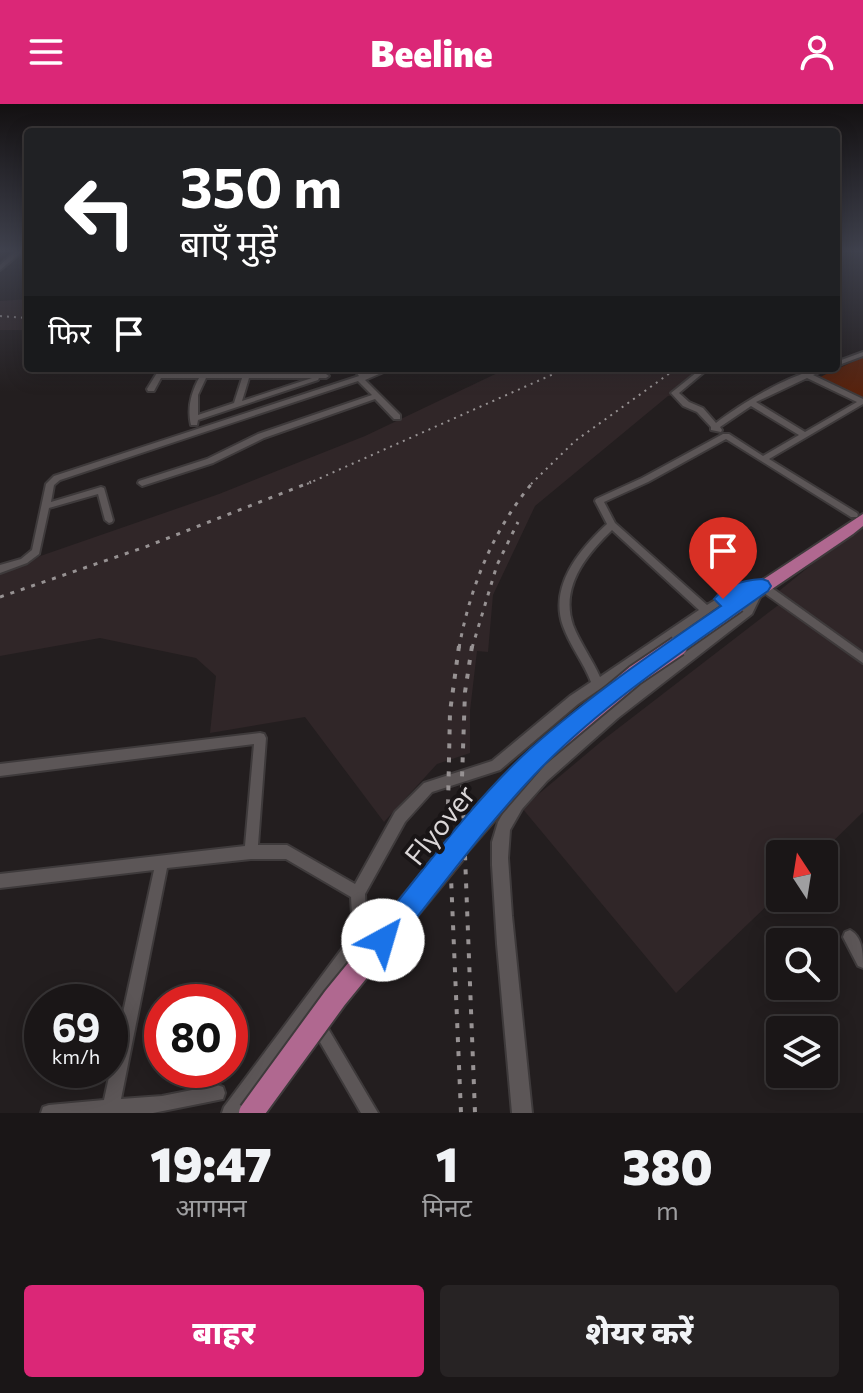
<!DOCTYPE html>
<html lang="hi">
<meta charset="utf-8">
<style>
body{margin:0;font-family:Commissioner,"Noto Sans Devanagari",sans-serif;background:#272324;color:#f1f3f6;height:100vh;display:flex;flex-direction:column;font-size:30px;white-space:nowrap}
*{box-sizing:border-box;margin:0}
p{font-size:26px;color:#9f9fa1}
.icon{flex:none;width:44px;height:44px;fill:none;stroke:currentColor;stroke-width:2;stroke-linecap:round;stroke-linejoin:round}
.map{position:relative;height:1009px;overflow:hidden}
.sheet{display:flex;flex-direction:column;background:#1a1617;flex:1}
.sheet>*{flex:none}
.top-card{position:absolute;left:24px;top:24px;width:816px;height:244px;border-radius:8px;box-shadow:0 4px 20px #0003,0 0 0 2px #383536;background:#202124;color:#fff;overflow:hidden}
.needle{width:52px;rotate:348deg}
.controls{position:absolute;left:766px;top:736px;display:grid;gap:16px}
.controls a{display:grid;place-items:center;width:72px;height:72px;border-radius:8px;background:#1a1617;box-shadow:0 4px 20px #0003,0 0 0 2px #383536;font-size:40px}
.speed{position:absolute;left:24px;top:880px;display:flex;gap:16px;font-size:40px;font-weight:700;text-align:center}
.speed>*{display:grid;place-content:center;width:104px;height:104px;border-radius:50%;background:#1a1617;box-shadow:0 4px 20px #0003,0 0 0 2px #383536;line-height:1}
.speed small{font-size:20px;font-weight:400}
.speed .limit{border:12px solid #d22;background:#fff;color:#111}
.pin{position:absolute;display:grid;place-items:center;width:68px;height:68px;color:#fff;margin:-82px -34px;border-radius:50% 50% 50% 0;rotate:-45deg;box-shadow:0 0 8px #0007}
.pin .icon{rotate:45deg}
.me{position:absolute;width:88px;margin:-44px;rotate:39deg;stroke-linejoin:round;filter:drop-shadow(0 0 6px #0008)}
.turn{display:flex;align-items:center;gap:28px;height:168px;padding:0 24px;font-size:36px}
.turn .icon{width:104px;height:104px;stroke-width:2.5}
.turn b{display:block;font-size:56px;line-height:68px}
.then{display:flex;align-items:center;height:76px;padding:0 24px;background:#0003;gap:16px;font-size:30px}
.eta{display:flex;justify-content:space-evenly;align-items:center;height:136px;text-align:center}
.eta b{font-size:48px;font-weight:800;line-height:56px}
.primary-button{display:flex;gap:16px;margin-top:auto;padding:16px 24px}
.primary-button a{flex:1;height:92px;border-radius:8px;background:#db2777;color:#fff;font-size:32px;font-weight:800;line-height:92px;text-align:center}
.primary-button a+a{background:#272324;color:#f1f3f6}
header{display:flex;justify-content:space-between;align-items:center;height:104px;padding:0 24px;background:#db2777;color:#fff;font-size:36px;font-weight:800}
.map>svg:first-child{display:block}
.built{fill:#302628}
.green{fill:#57220d}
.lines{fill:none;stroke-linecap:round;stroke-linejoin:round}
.minor-casing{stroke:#3e3a3b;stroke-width:4}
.tertiary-casing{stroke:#3e3a3b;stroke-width:4}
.trunk-casing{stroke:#3e3a3b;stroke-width:4}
.minor{fill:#5c5657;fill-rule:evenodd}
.tertiary{fill:#5c5657;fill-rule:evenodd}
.trunk{fill:#b06890;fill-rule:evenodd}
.rail-far2{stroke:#979293;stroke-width:2;stroke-dasharray:2 5;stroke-linecap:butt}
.rail-far1{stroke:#979293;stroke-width:3;stroke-dasharray:4 7;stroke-linecap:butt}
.rail{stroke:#979293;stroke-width:4;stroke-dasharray:5 9;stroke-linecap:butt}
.trunk-bridge-far2-casing{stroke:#3e3a3b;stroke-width:19;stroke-linecap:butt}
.trunk-bridge-far1-casing{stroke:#3e3a3b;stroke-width:23;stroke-linecap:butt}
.trunk-bridge-casing{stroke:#3e3a3b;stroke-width:28;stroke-linecap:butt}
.trunk-bridge-far2{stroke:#b06890;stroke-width:15}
.trunk-bridge-far1{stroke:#b06890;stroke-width:19}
.trunk-bridge{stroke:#b06890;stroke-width:24}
.route{fill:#1a73e8;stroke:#114b97;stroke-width:2}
.labels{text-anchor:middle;stroke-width:8;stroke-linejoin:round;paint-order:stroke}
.near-street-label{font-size:28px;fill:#dbd7d8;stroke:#191516}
</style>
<header><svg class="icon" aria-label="menu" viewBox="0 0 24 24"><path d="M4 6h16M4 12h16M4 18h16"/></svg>Beeline<svg class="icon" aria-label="person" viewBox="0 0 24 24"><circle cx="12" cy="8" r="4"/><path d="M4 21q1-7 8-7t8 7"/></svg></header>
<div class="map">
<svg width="863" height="1009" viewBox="0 0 863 1009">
<rect width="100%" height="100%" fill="#231e1f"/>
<g class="built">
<polygon points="28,195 28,226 0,226 0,197"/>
<polygon points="508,264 703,264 677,291 668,292 535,402 493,491 488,548 477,547 470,607 470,649 437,660 384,718 305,613 210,629 216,572 196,554 100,534 0,552 0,466 219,390 365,332"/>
<polygon points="863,419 863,548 779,487"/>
<polygon points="781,499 863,557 863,708 820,750 780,750 780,789 676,889 522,704 603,636"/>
</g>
<polygon class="green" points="863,253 863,295 818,274"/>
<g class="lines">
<defs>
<g id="minor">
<polygon points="863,248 863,252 836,262 836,258"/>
<path d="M160,264H166L163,270H201L205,264H211L208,270H243L245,267H249L250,270H326L329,272L326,274H319L318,276L198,316L197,321H191C187,304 191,289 199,274H161L154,287H148L147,285ZM206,274H242L234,299L198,311V291ZM249,274H312L242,297Z"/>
<polygon points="353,264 360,264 365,270 383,264 393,264 365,276 400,311 400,315 394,315 375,295 264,334 213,359 142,382 138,379 139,377 207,355 258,330 372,291 358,277 60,376 54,381 51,398 101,383 104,384 113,416 112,418 109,419 105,416 98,390 49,404 39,450 27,459 0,469 0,461 21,455 32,446 46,380 54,372 359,272"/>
<path d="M702,264H709L679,289L689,298L703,304L716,319C740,300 799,264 829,264L813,271L863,295V300L769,355L857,409L858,411L857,413H851L726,335L648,378L604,398L615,419L707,501L738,482L762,478L765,479L863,549V559L760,486L743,488L710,509L578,600L500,666L432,688L405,718L365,790L367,832L365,837L240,1009H222L224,1003L353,830L351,793L286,755H251L167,764L121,995L162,992L217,981L223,983L225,989L223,995L153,1009H41L43,1003L49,1001L104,996L154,766L0,784V770L245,742L254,640L0,672V660L260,629L264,630L266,634L258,741H287L355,780L395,708L424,679L492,657L570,592L591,578C584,559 570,542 563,522C549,482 579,446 607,420L595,397L596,395L642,374L723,330H729L763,352L799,331L751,302L720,323L722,326L721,328L711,326V323L697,308L683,302L671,289ZM807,274L857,298L805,328L756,298ZM612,426L699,506L600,573C592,555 580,539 573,521C560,483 586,451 612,426Z"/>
<path d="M850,826C863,833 863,850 863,864L858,862L843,833L845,828Z"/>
<polygon points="318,913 323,916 378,1009 361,1009 313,926 310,921 313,916"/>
</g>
<g id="tertiary">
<polygon points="17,146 24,146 0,166 0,161"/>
<polygon points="757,482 763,487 752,510 618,614 547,677 522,705 510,726 508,754 512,812 532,1009 512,1009 497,840 492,761 492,738 498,718 511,695 536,667 608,605 743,504 753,484"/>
</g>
<polygon id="trunk" points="863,410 863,422 853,430 744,504 732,504 730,500 732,496"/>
</defs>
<use href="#minor" class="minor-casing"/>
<use href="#tertiary" class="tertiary-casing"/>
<use href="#trunk" class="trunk-casing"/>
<use href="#minor" class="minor"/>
<use href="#tertiary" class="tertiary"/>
<use href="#trunk" class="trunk"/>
<g class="rail-far2">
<polyline points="836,153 842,146"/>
<polyline points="0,212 28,214"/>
<polyline points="307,380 567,264"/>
<polyline points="531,380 575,337 677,264"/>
</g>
<g class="rail-far1">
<polyline points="0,493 145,443 311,378"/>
<path d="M459,544C470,483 493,426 533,378"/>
<polyline points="472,544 497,461 518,418"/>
</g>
<g class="rail">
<polyline points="459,542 450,608 448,702 461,1009"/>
<polyline points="472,542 465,588 462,674 475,1009"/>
</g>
<defs>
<polyline id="trunk-bridge-far2" points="675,544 738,500"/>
<polyline id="trunk-bridge-far1" points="453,750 537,653 635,571 678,542"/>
<polyline id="trunk-bridge" points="251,1009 335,894 454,748"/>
</defs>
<use href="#trunk-bridge-far2" class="trunk-bridge-far2-casing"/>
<use href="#trunk-bridge-far1" class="trunk-bridge-far1-casing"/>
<use href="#trunk-bridge" class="trunk-bridge-casing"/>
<use href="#trunk-bridge-far2" class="trunk-bridge-far2"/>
<use href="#trunk-bridge-far1" class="trunk-bridge-far1"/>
<use href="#trunk-bridge" class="trunk-bridge"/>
</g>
<linearGradient id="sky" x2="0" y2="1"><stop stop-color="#131011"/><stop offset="0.51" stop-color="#3f414d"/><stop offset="1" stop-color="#3f414d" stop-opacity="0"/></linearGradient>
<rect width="863" height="288" fill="url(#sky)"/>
<path class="route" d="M762,475L768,477L771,482L768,487C691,542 609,595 543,662C488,718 441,784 392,845L383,849L374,845L370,836L374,827C424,766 471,699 530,645C589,592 655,547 721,502L714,495C725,481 745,476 762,475Z"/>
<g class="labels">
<g class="near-street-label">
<text transform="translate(440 721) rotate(-51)" y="10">Flyover</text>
</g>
</g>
</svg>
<div class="controls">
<a><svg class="needle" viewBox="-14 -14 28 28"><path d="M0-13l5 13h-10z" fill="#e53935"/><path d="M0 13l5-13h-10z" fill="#9f9fa1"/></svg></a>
<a><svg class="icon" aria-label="search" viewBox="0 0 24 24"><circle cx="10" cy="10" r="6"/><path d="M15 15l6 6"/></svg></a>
<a><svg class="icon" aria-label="layers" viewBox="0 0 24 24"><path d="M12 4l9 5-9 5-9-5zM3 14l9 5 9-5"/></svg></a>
</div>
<div class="speed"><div>69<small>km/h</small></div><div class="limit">80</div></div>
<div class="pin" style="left:723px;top:495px;background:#d93025"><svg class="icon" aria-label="arrive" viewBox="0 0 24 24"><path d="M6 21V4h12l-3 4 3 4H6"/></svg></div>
<svg class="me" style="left:383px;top:836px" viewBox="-20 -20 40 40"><circle r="19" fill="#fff"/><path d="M0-13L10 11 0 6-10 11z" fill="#1a73e8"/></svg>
<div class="top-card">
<div class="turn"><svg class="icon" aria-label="left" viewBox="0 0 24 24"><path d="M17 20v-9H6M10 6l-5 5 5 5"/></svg><div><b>350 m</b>बाएँ मुड़ें</div></div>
<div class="then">फिर<svg class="icon" aria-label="arrive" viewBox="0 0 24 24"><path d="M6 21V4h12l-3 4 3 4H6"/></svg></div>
</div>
</div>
<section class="sheet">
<div class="eta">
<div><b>19:47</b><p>आगमन</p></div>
<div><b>1</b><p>मिनट</p></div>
<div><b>380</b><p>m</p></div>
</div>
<div class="primary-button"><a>बाहर</a><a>शेयर करें</a></div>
</section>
